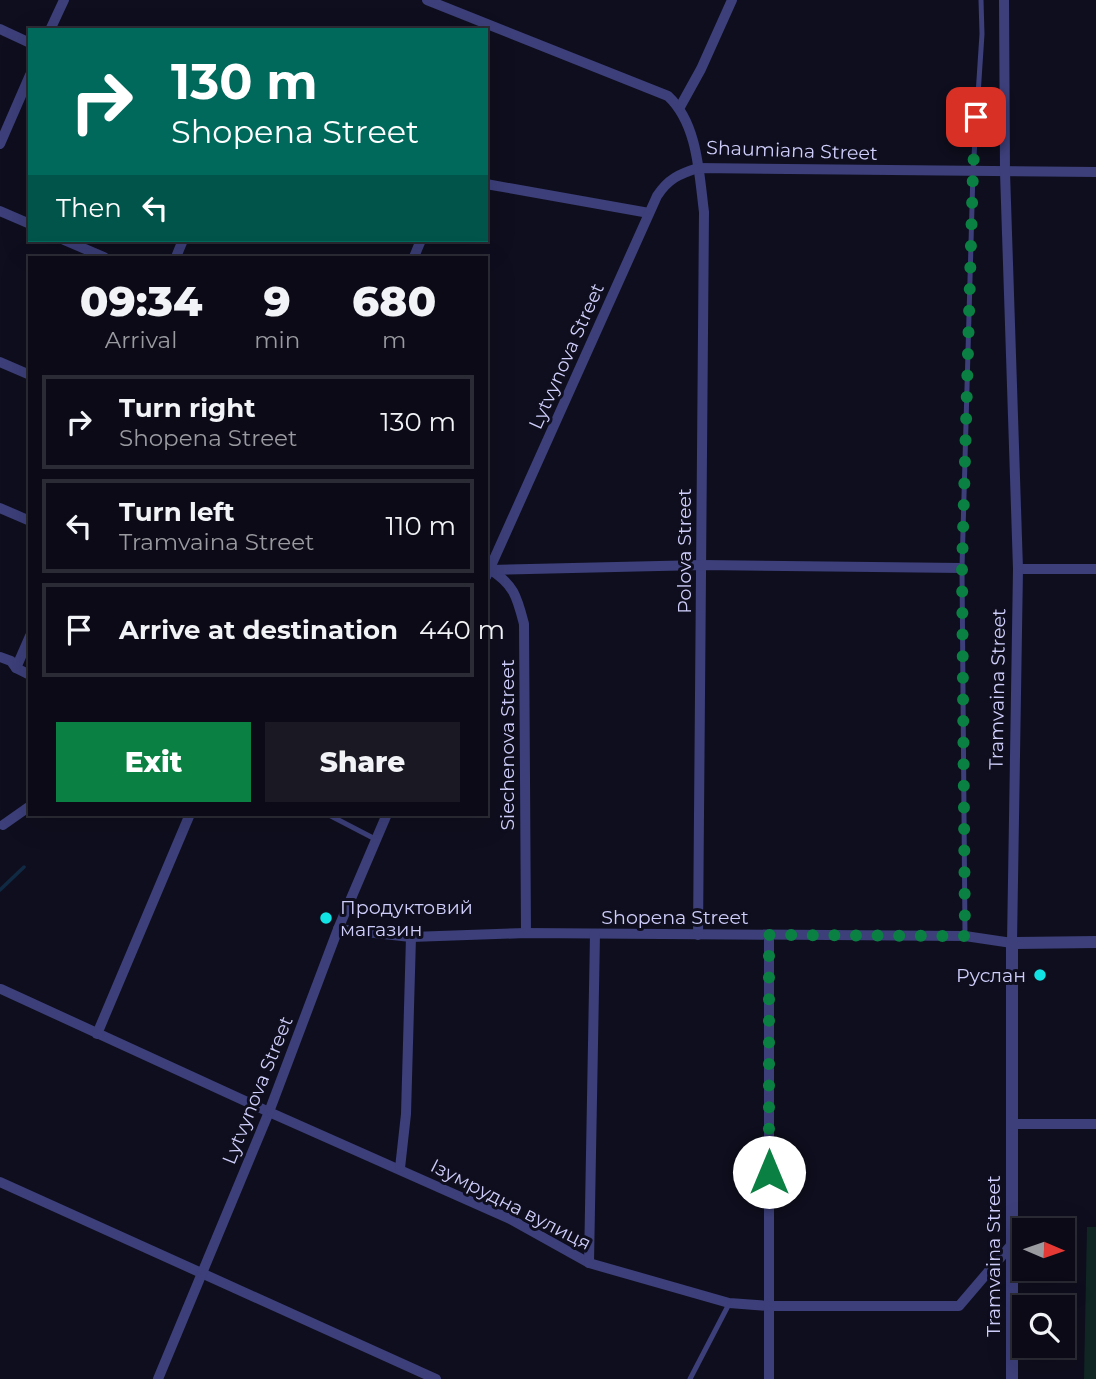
<!DOCTYPE html>
<meta charset="utf-8">
<style>
body{margin:0;font-family:Montserrat,sans-serif;background:#191823;color:#f1f3f6;height:100vh;display:flex;flex-direction:column;font-size:26px;white-space:nowrap}
*{box-sizing:border-box;margin:0}
p{font-size:23px;color:#9a9aa1}
.icon{flex:none;width:38px;height:38px;fill:none;stroke:currentColor;stroke-width:2;stroke-linecap:round;stroke-linejoin:round}
.map{position:relative;flex:1;overflow:hidden}
.panel{position:absolute;left:28px;top:256px;width:460px;height:560px;display:flex;flex-direction:column;background:#0b0a16;border-radius:0px;box-shadow:0 7px 28px #0002,0 0 0 2px #2b2b35}
.panel>*{flex:none}
.banner{position:absolute;left:28px;top:28px;width:460px;height:214px;border-radius:0px;box-shadow:0 7px 28px #0002,0 0 0 2px #2b2b35;background:#00695c;color:#fff;overflow:hidden}
.needle{width:46px;rotate:92deg}
.controls{position:absolute;left:1012px;top:1218px;display:grid;gap:14px}
.controls a{display:grid;place-items:center;width:63px;height:63px;border-radius:0px;background:#0b0a16;box-shadow:0 7px 28px #0002,0 0 0 2px #2b2b35;font-size:35px}
.pin{position:absolute;display:grid;place-items:center;width:60px;height:60px;color:#fff;margin:-30px;border-radius:14px;box-shadow:0 4px 10px #0006}
.me{position:absolute;width:77px;margin:-38px;rotate:0deg;stroke-linejoin:round;filter:drop-shadow(0 0 5px #0008)}
.turn{display:flex;align-items:center;gap:24px;height:147px;padding:0 28px;font-size:32px}
.turn .icon{width:91px;height:91px;stroke-width:2.5}
.turn b{display:block;font-size:49px;line-height:60px}
.then{display:flex;align-items:center;height:66px;padding:0 28px;background:#0003;gap:14px;font-size:26px}
.eta{display:flex;justify-content:space-evenly;align-items:center;height:119px;text-align:center}
.eta b{font-size:42px;font-weight:800;line-height:49px}
.action{display:flex;gap:14px;margin-top:auto;padding:14px 28px}
.action a{flex:1;height:80px;border-radius:0px;background:#0b8043;color:#fff;font-size:28px;font-weight:800;line-height:80px;text-align:center}
.action a+a{background:#191823;color:#f1f3f6}
ul{padding:0;list-style:none}
li{display:flex;align-items:center;gap:21px;height:94px;margin:0 14px 10px;padding:0 14px;border:4px solid #2b2b35;border-radius:0px}
li div{flex:1}
li b{display:block;font-size:26px}
li em{font-style:normal}
.map>svg:first-child{display:block}
.green{fill:#112724}
.lines{fill:none;stroke-linecap:round;stroke-linejoin:round}
.stream{stroke:#112a43;stroke-width:3.5}
.service{stroke:#3c3f79;stroke-width:5}
.minor{stroke:#3c3f79;stroke-width:10}
.tertiary{stroke:#3c3f79;stroke-width:12}
.route{stroke:#0b8043;stroke-width:12;stroke-dasharray:0 21.6}
.poi-dot{fill:#11e3e5;stroke:#0f0e1e;stroke-width:2.5}
.labels{text-anchor:middle;stroke-width:6;stroke-linejoin:round;paint-order:stroke}
.street-label{font-size:19px;fill:#cfcefb;stroke:#0f0e1e}
.poi-label{font-size:19px;fill:#cfcefb;stroke:#0f0e1e;text-anchor:start}
</style>
<div class="map">
<svg width="1096" height="1379" viewBox="0 0 1096 1379">
<rect width="100%" height="100%" fill="#0f0e1e"/>
<polygon class="green" points="1087,1227 1096,1227 1096,1379 1084,1379"/>
<g class="lines">
<polyline class="stream" points="0,890 24,867"/>
<g class="service">
<polyline points="327,814 377,840"/>
<polyline points="965,936 962,568 973,171 982,34 981,0"/>
<polyline points="690,1379 729,1304"/>
</g>
<g class="minor">
<path d="M427,0L668,96C698,124 699,174 704,212L698,935"/>
<polyline points="0,29 30,43"/>
<polyline points="50,30 64,0"/>
<polyline points="680,107 701,69 732,0"/>
<polyline points="0,144 30,75"/>
<polyline points="486,184 649,213"/>
<polyline points="0,211 30,224"/>
<polyline points="64,240 104,257"/>
<polyline points="176,257 183,240"/>
<polyline points="414,257 421,240"/>
<polyline points="0,362 30,375"/>
<polyline points="0,508 30,521"/>
<path d="M489,569C514,584 517,597 524,624L526,933"/>
<polyline points="1018,569 1096,569"/>
<polyline points="490,570 702,565 962,568"/>
<path d="M486,577L657,196C668,179 679,174 698,168L1096,172"/>
<polyline points="30,636 16,668 30,675"/>
<polyline points="0,657 11,661 16,668"/>
<polyline points="3,825 30,806"/>
<polyline points="338,929 411,937 526,933 965,936 1012,943 1018,569 1005,172 1004,0"/>
<polyline points="769,935 769,1379"/>
<polyline points="1,989 269,1112 510,1219 589,1263 729,1303 769,1306 959,1306 1012,1244"/>
<polyline points="97,1034 190,814"/>
<polyline points="1012,1124 1096,1124"/>
<polyline points="400,1168 406,1114 411,937"/>
<polyline points="0,1182 436,1379"/>
<polyline points="589,1263 595,934"/>
<polyline points="158,1379 269,1112 338,929 387,814"/>
</g>
<polyline class="tertiary" points="1012,1379 1012,943 1096,942"/>
</g>
<g class="lines">
<polyline class="route" points="769,1172 769,935 965,936 962,568 973,171 976,117"/>
</g>
<g class="poi-dot">
<circle cx="326" cy="918" r="7"/>
<circle cx="1040" cy="975" r="7"/>
</g>
<g class="labels">
<g class="street-label">
<text transform="translate(792 150) rotate(2)" y="7">Shaumiana Street</text>
<text transform="translate(566 356) rotate(-66)" y="7">Lytvynova Street</text>
<text transform="translate(684 551) rotate(-90)" y="7">Polova Street</text>
<text transform="translate(997 689) rotate(-89)" y="7">Tramvaina Street</text>
<text transform="translate(507 745) rotate(-90)" y="7">Siechenova Street</text>
<text x="675" y="924">Shopena Street</text>
<text transform="translate(257 1090) rotate(-68)" y="7">Lytvynova Street</text>
<text transform="translate(511 1204) rotate(27)" y="7">Ізумрудна вулиця</text>
<text transform="translate(993 1256) rotate(-90)" y="7">Tramvaina Street</text>
</g>
<g class="poi-label">
<text x="340" y="914">Продуктовий<tspan x="340" dy="22">магазин</tspan></text>
<text x="1026" y="982" text-anchor="end">Руслан</text>
</g>
</g>
</svg>
<div class="controls">
<a><svg class="needle" viewBox="-14 -14 28 28"><path d="M0-13l5 13h-10z" fill="#e53935"/><path d="M0 13l5-13h-10z" fill="#9a9aa1"/></svg></a>
<a><svg class="icon" aria-label="search" viewBox="0 0 24 24"><circle cx="10" cy="10" r="6"/><path d="M15 15l6 6"/></svg></a>
</div>
<div class="pin" style="left:976px;top:117px;background:#d93025"><svg class="icon" aria-label="arrive" viewBox="0 0 24 24"><path d="M6 21V4h12l-3 4 3 4H6"/></svg></div>
<svg class="me" style="left:769px;top:1172px" viewBox="-20 -20 40 40"><circle r="19" fill="#fff"/><path d="M0-13L10 11 0 6-10 11z" fill="#0b8043"/></svg>
<div class="banner">
<div class="turn"><svg class="icon" aria-label="right" viewBox="0 0 24 24"><path d="M7 20v-9h11M14 6l5 5-5 5"/></svg><div><b>130 m</b>Shopena Street</div></div>
<div class="then">Then<svg class="icon" aria-label="left" viewBox="0 0 24 24"><path d="M17 20v-9H6M10 6l-5 5 5 5"/></svg></div>
</div>
<section class="panel">
<div class="eta">
<div><b>09:34</b><p>Arrival</p></div>
<div><b>9</b><p>min</p></div>
<div><b>680</b><p>m</p></div>
</div>
<ul>
<li><svg class="icon" aria-label="right" viewBox="0 0 24 24"><path d="M7 20v-9h11M14 6l5 5-5 5"/></svg><div><b>Turn right</b><p>Shopena Street</p></div><em>130 m</em></li>
<li><svg class="icon" aria-label="left" viewBox="0 0 24 24"><path d="M17 20v-9H6M10 6l-5 5 5 5"/></svg><div><b>Turn left</b><p>Tramvaina Street</p></div><em>110 m</em></li>
<li><svg class="icon" aria-label="arrive" viewBox="0 0 24 24"><path d="M6 21V4h12l-3 4 3 4H6"/></svg><div><b>Arrive at destination</b></div><em>440 m</em></li>
</ul>
<div class="action"><a>Exit</a><a>Share</a></div>
</section>
</div>
